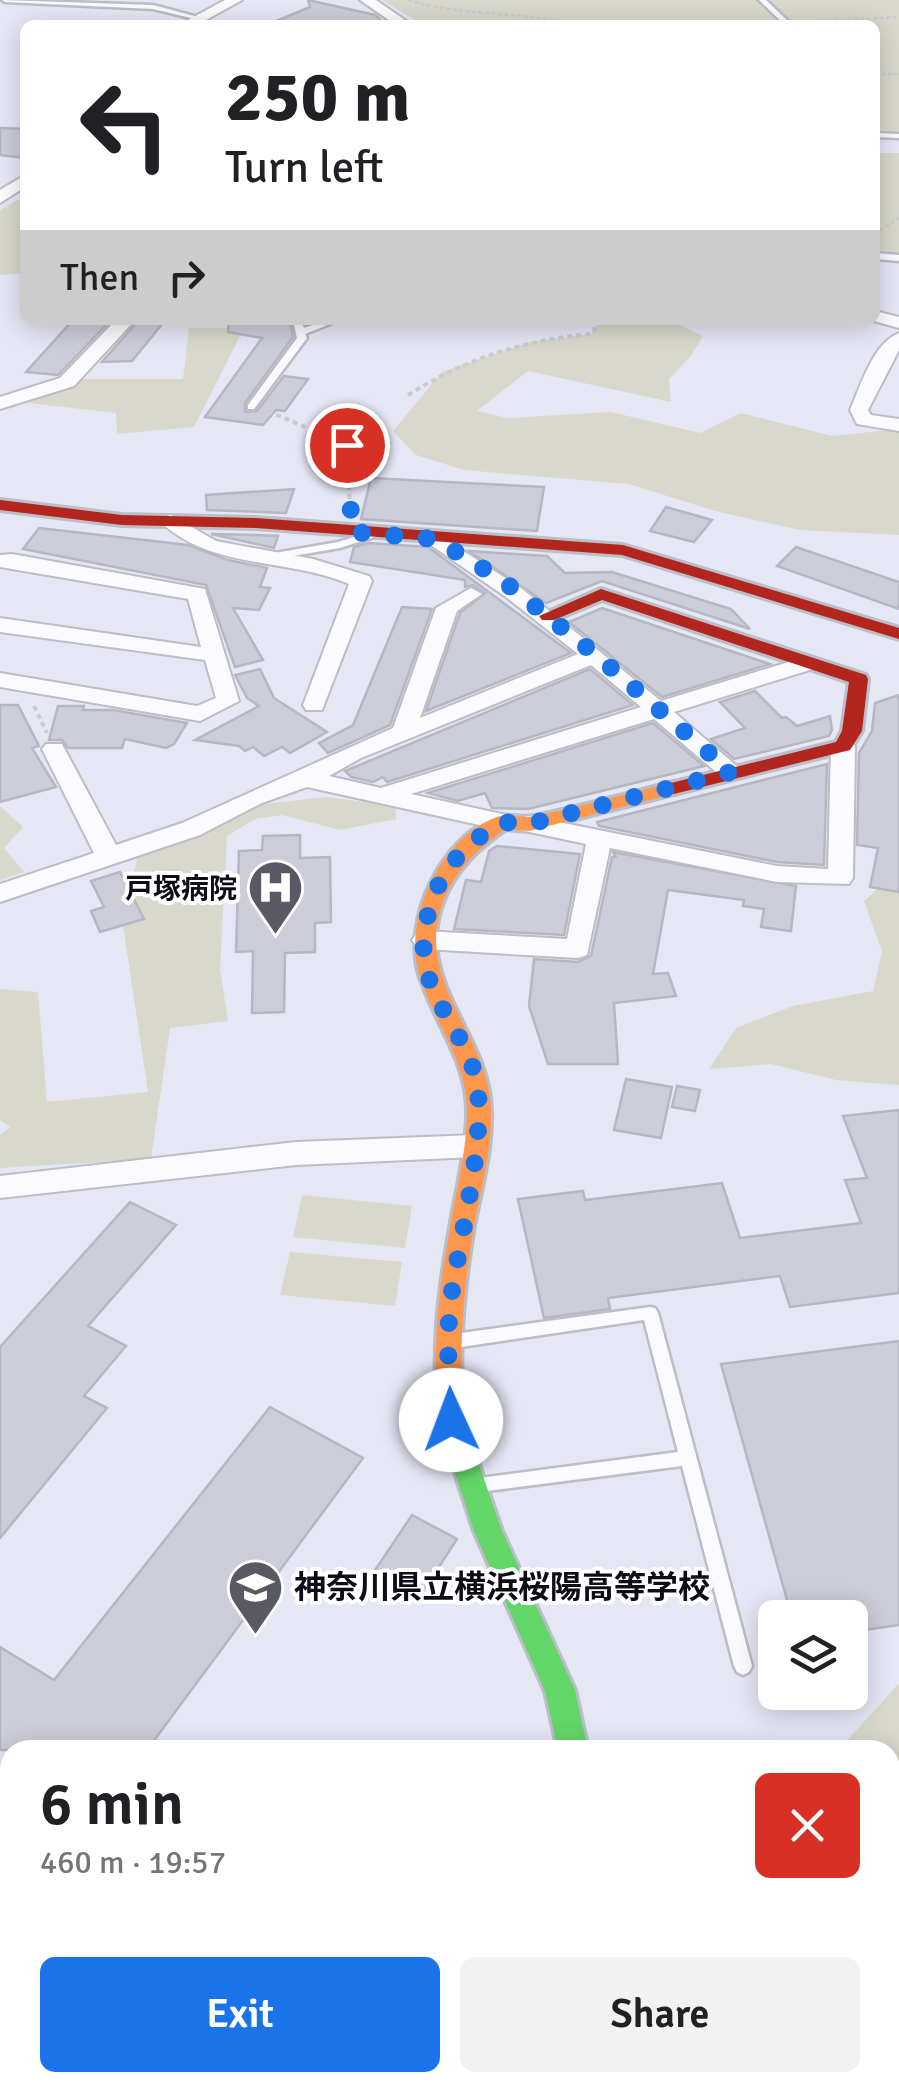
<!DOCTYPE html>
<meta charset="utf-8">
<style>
body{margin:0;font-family:Signika,"Noto Sans JP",sans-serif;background:#f2f2f2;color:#202124;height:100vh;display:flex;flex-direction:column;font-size:38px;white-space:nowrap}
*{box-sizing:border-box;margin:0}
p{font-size:32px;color:#757577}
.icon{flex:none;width:55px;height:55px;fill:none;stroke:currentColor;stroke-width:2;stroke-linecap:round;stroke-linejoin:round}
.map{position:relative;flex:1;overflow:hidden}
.details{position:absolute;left:0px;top:1740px;width:900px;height:352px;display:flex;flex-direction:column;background:#fff;border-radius:30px 30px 0 0;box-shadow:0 5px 25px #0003}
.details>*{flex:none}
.banner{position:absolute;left:20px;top:20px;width:860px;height:305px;border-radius:15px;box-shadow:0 5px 25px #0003;background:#fff;color:#202124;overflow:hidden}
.fabs{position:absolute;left:758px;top:1600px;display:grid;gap:20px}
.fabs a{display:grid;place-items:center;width:110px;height:110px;border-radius:15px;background:#fff;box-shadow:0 5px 25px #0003;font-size:50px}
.pin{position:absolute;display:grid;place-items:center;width:85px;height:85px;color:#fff;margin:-42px;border:5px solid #fff;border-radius:50%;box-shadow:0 2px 10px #0007}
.me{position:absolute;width:110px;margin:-55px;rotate:358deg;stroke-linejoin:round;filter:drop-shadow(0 0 8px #0008)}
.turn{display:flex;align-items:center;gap:35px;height:210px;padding:0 40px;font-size:45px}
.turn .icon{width:130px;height:130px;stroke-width:2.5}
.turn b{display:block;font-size:70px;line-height:85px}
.then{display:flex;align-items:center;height:95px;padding:0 40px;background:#0003;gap:20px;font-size:38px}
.round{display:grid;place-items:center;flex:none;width:105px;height:105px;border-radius:15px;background:#f2f2f2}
.overview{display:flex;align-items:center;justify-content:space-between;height:170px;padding:0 40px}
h1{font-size:60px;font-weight:600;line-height:75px}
.action{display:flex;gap:20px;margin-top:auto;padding:20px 40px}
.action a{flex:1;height:115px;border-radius:15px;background:#1a73e8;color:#fff;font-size:40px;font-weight:600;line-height:115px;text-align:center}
.action a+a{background:#f2f2f2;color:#202124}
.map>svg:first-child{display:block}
.green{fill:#d9d8cc}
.building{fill:#cccdd8;stroke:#b6b7c2;stroke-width:2.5}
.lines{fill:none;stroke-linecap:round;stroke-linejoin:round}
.lane-casing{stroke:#bbbdc7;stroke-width:5}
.street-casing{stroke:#bbbdc7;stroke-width:4}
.fast-casing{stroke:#bbbdc7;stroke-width:6}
.slow-casing{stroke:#bbbdc7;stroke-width:6}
.jam-casing{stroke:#bbbdc7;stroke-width:6}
.path-far1{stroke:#cbcbd0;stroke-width:2.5;stroke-dasharray:4 2.5;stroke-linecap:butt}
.path{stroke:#cbcbd0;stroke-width:4;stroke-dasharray:5 4;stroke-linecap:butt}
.lane{fill:#fbfbfe;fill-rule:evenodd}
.street{fill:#fbfbfe;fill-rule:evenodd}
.fast{fill:#63d668;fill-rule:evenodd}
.slow{fill:#ff974d;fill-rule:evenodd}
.jam{fill:#b3261e;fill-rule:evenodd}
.route{stroke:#1a73e8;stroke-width:18;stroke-dasharray:0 32.4}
.labels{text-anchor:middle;stroke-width:8;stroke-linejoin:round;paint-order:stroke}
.poi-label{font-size:28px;font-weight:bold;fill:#0c0d15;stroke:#fff;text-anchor:end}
.near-poi-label{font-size:32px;font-weight:bold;fill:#0c0d15;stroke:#fff;text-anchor:start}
</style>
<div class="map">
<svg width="899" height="2091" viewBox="0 0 899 2091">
<rect width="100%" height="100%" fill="#e5e7f5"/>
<g class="green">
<polygon points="382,0 899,0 899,134 875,134 875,25 423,25"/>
<polygon points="875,153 899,153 899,261 875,258"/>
<polygon points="18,200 25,200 25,273 0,275 0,210"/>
<polygon points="601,320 669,320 703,336 691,356 669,379 671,402 528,371 477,411 508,418 611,412 700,433 741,413 832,436 899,429 899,535 800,530 715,511 629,484 464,470 416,455 393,431 442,372 530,342 591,334"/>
<polygon points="189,328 244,328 194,427 117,434 116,413 29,403 83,379 183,379"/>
<polygon points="326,797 395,806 396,819 340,830 282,815 255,819 227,836 220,969 228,1021 170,1028 151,1159 0,1168 0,1135 10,1127 0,1120 0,989 38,992 47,1102 148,1092 122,919 141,844 255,805"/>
<polygon points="0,806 23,827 4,848 24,872 0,880"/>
<polygon points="890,878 899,881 899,1085 836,1080 771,1064 709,1069 736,1028 793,1006 873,991 882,951 864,901"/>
<polygon points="302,1195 412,1206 405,1248 293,1237"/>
<polygon points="290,1252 402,1262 395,1306 280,1295"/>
<polygon points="899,1683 899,1783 890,1789 890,1750 851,1750 845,1743"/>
<polygon points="0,1914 10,1921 10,2082 153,2083 153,2091 0,2091"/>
</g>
<g class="building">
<polygon points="308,0 375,15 380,19 380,25 267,25 310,7"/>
<polygon points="0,128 25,129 25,158 0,155"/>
<polygon points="73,320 111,320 58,375 26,372"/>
<polygon points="139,320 162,324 132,361 102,362"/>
<polygon points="229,320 290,320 293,337 245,403 245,412 257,411 284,376 308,379 285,411 276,410 263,425 205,417 262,338 228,332"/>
<polygon points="371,478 544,487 537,531 361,519"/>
<polygon points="294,489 286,513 207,510 206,495"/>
<polygon points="666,507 712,520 694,542 650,531"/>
<polygon points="39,528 188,545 228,560 267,568 260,587 270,588 259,610 233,608 263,660 235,667 206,585 23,549"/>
<polygon points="211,534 256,535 278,536 274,548"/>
<polygon points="368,543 428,547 571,653 426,711 460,613 485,593 473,585 465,587 465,580 350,562 354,547"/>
<polygon points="796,547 899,582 899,609 777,566"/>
<polygon points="469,551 547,556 565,573 612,572 731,609 750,629 602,581 546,603"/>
<polygon points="402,607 432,609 390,725 328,753 319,743 353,725"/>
<polygon points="602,608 770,664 662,697 569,622"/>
<polygon points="260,669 274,698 327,732 290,753 282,747 264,756 253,747 245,751 239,746 195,740 259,706 247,698 235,675"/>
<polygon points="590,669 633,705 387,782 383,777 373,782 351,777 345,771"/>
<polygon points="755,691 782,718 786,717 797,726 830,716 832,730 829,736 734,759 711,739 745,728 720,702"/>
<polygon points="899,695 899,892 870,887 878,848 857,845 859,753 872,731 875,703"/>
<polygon points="0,705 18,705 39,746 32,748 56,787 0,802"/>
<polygon points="58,706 84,706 83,710 113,710 187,723 174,744 166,748 125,739 122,748 68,748 62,740 49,740"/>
<polygon points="653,723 704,766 528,809 492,808 485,793 458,801 428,793"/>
<polygon points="827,764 824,865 777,862 599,826 597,822"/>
<polygon points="300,835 300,858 330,857 331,922 315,923 315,952 285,953 284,1012 252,1013 253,951 236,952 239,851 262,850 263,836"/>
<polygon points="497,846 580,854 564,935 454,929 466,880 481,882 489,851"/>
<polygon points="613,852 796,886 791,931 761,927 764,909 743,906 744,900 668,890 653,974 668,973 676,996 614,1003 618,1064 548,1064 529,1006 534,959 578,962 591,956 612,857 616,857"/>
<polygon points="120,872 144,919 100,932 91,911 104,907 91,881"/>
<polygon points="626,1079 672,1087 661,1138 614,1130"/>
<polygon points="677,1086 700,1090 695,1111 672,1107"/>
<polygon points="899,1110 899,1293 790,1307 780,1276 608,1298 610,1309 544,1318 518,1199 583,1191 585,1200 722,1183 740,1238 861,1223 845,1180 867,1178 843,1116"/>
<polygon points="130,1202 176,1225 88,1326 126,1346 84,1396 107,1408 0,1538 0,1347"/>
<polygon points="899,1341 899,1625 850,1632 850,1618 792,1618 721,1364"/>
<polygon points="270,1407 363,1458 147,1750 0,1750 0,1647 54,1680"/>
<polygon points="412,1515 457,1539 417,1601 371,1576"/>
</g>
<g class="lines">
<defs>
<g id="lane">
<polygon points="2,0 153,5 198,17 195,19 153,9 5,2"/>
<polygon points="759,0 766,0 792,25 785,25"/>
<polygon points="875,133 899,134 899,138 875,137"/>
<polygon points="875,253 899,255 899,261 875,259"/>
<polygon points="293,320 301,320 304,328 328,320 340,320 305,334 307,338 254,409 248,409 248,405 297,338"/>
<polygon points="373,531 378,534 377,536 340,548 275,559 270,556 275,553 338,542"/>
<polygon points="650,1307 655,1308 658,1313 752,1666 749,1672 743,1675 737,1672 734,1666 682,1466 472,1493 466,1491 464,1486 466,1481 472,1479 678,1452 644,1320 454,1348 448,1346 446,1341 448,1336 454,1334"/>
</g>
<g id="street">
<polygon points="225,0 242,0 197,25 179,25"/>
<polygon points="360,0 376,0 412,25 396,25"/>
<polygon points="25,175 25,187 0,203 0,190"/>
<polygon points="875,311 899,317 899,328 870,320 875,320"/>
<polygon points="116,320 135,320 74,386 0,409 0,397 60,378"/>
<path d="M899,333V350L868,410L871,415L899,419V431L857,424L850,410C861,385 873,343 899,333Z"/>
<path d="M171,515L216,541L313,559L369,576L372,581L322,710H306L303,705L349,584C289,558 216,570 164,525V517Z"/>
<path d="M435,533L521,588L661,701L805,657L816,664L813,669L674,712L739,768L743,773L739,778H723L654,719L411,794L511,816L514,822L511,828L502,830L307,787L262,803L200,835L0,902V884L94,853L42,749L46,744H62L116,845L182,823L393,728L436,608L471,588L482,594L457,611L420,718L578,654L506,597L428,543L425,539L428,535ZM591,665L641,707L381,788L329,776L361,758Z"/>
<polygon points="12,554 205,589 239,701 200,721 0,687 0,673 197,706 216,698 205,660 0,632 0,618 201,647 188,599 0,567 0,555"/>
<polygon points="843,739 855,746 853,878 849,884 777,882 610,848 587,955 578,958 425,949 416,946 412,940 416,934 425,931 567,939 586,844 520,830 517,824 520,818 529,816 777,866 828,869 831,746"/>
<polygon points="475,1135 485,1138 489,1146 485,1154 475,1157 296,1165 0,1198 0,1176 296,1142"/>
<polygon points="890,1840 899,1844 899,1889 890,1886"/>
<polygon points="398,2082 440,2082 438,2091 396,2091"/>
</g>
<polygon id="fast" points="452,1412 461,1416 465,1424 502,1531 575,1690 588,1750 558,1750 545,1691 474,1531 439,1424 443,1416"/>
<path id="slow" d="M674,782L684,788L681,792L529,831L506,829C471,853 444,882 437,925C428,989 483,1037 490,1098C495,1140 482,1185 474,1226C463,1293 457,1357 465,1424L461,1432L452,1436L443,1432L439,1424C431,1358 438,1294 450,1228C456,1191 466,1154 467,1116C469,1062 434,1024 419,974C403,919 441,837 497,817C508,813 522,819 534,816C581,807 628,793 674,782Z"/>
<g id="jam">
<polygon points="0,500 122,515 256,518 623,545 899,628 899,639 622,555 256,528 122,525 0,510"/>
<polygon points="601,589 866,675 868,679 862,731 850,750 674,794 667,792 664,788 667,784 836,742 842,731 849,682 602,600 554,620 542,620 539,616"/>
</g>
</defs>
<use href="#lane" class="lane-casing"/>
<use href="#street" class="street-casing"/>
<use href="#fast" class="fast-casing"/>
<use href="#slow" class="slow-casing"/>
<use href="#jam" class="jam-casing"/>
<g class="path-far1">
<path d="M408,0C462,17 518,10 572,25"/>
<polyline points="802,22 899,17"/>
<polyline points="875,74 899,74"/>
<polyline points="875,234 899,218"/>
</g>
<g class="path">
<path d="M408,395C465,359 524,340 591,334L601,320"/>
<polyline points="268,411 347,445 350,508"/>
<polyline points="34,706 47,733"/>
</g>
<use href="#lane" class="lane"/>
<use href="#street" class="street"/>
<use href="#fast" class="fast"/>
<use href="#slow" class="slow"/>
<use href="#jam" class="jam"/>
</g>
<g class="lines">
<path class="route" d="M347,445L352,532L435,539L502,580L595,654L731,772L529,824L502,822C458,848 434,877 425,929C414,994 468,1028 477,1085C486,1139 459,1241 451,1298C446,1338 449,1380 451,1420"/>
</g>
<defs>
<symbol id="hospital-pin" viewBox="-11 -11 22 30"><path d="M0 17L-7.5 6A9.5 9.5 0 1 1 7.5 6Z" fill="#585963" stroke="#fff"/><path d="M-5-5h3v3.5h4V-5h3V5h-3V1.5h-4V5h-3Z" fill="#fff"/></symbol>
<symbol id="school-pin" viewBox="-11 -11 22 30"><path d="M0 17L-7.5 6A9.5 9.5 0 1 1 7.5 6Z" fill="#585963" stroke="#fff"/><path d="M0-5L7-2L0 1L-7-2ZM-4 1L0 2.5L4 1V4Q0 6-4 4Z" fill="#fff"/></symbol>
</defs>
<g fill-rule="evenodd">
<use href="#hospital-pin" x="244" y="856" width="63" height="86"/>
<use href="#school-pin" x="224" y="1556" width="63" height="86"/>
</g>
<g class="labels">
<g class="poi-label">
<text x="237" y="898">戸塚病院</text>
</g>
<g class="near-poi-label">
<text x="294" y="1598">神奈川県立横浜桜陽高等学校</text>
</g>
</g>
</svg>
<div class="fabs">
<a><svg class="icon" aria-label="layers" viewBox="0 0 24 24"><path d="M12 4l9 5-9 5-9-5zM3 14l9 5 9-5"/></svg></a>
</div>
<div class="pin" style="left:347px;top:445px;background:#d93025"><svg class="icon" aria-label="arrive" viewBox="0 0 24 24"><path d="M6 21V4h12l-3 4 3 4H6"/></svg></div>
<svg class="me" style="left:451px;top:1420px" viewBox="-20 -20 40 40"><circle r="19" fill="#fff"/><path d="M0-13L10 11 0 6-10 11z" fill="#1a73e8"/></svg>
<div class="banner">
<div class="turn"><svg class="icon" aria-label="left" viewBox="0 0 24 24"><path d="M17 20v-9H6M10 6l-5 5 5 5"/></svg><div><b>250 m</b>Turn left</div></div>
<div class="then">Then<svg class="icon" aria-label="right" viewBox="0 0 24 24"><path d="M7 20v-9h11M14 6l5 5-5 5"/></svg></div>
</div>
<section class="details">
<div class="overview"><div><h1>6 min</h1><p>460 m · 19:57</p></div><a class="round" style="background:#d93025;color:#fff"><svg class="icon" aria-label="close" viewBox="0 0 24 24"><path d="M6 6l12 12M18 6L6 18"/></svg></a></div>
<div class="action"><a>Exit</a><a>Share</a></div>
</section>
</div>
